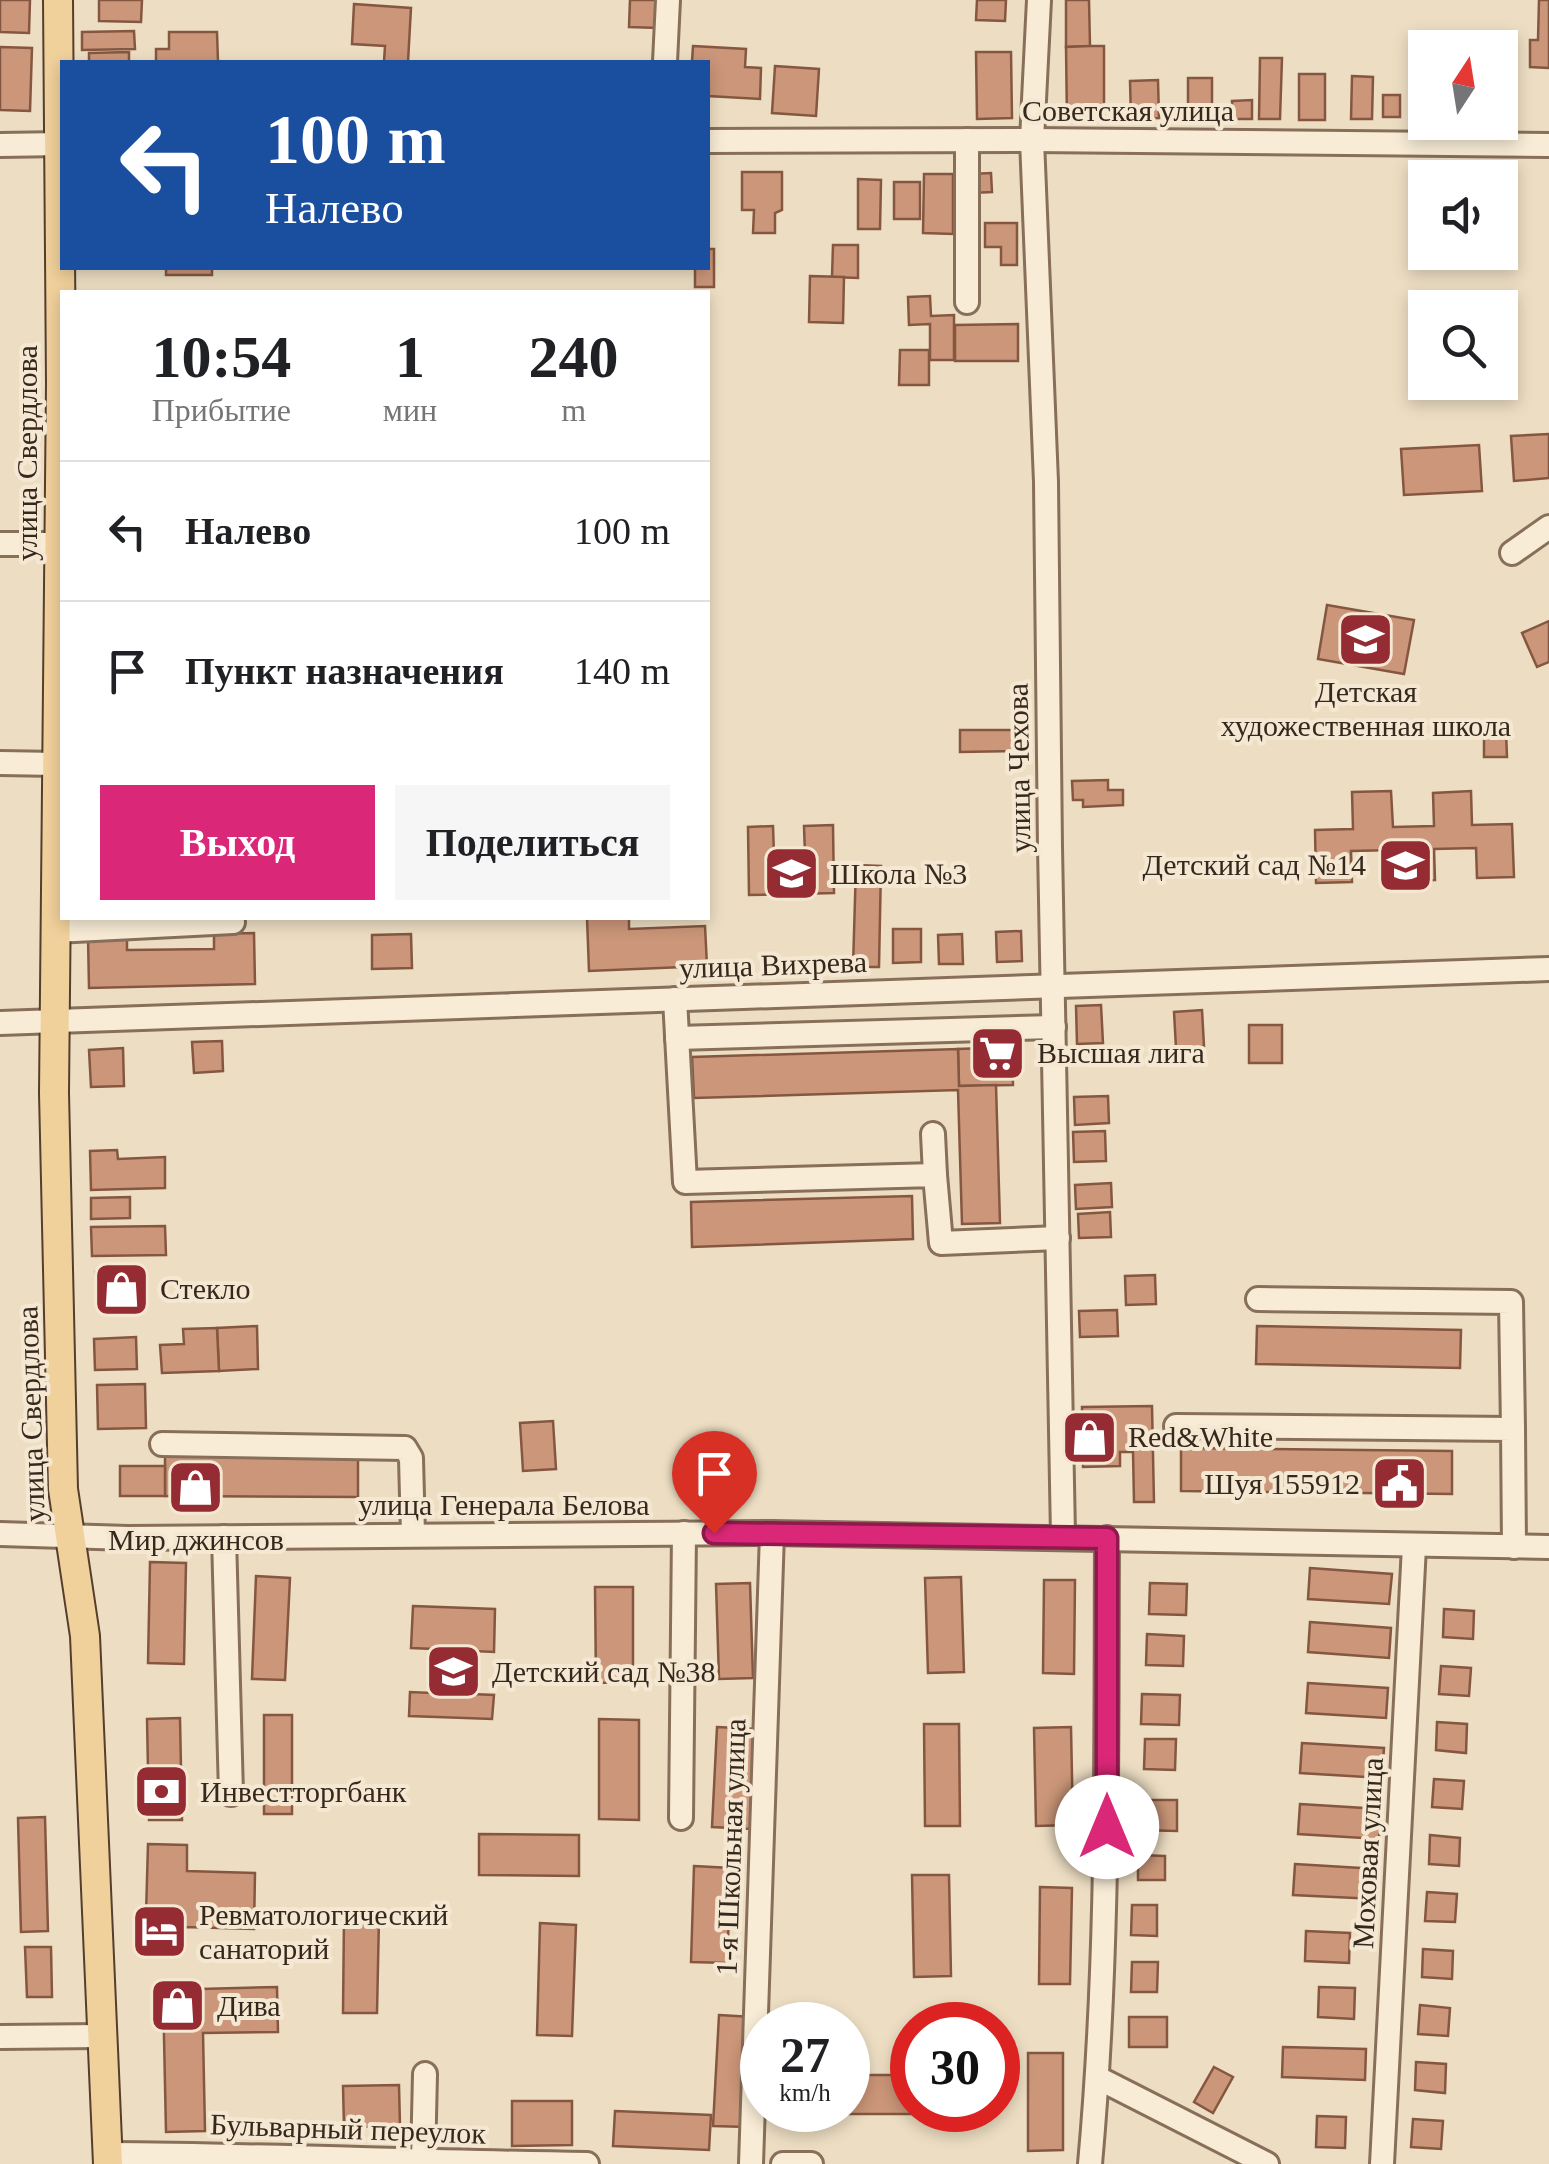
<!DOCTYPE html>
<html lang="ru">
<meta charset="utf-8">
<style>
body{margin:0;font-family:"Times New Roman",serif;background:#f6f6f6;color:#202124;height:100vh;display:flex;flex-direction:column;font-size:38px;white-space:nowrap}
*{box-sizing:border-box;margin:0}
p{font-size:32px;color:#757577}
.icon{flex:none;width:55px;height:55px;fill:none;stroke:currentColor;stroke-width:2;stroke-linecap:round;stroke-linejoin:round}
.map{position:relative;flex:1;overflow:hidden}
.panel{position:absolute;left:60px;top:290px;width:650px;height:630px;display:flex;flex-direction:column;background:#fff;border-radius:0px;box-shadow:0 5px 15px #0003}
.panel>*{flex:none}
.banner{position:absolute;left:60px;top:60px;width:650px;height:210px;border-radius:0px;box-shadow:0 5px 15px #0003;background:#1a4fa0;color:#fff;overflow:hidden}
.needle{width:65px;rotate:12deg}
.buttons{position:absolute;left:1408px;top:30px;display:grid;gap:20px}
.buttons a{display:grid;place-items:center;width:110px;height:110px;border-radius:0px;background:#fff;box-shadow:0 5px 15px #0003;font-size:50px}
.speed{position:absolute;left:740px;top:2002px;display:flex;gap:20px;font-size:50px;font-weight:700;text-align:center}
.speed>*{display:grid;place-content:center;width:130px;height:130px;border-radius:50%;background:#fff;box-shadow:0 5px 15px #0003;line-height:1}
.speed small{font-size:25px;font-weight:400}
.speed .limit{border:15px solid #d22;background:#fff;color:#111}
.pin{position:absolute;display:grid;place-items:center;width:85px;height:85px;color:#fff;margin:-102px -42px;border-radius:50% 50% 50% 0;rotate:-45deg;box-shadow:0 0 10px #0007}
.pin .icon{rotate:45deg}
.me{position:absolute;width:110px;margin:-55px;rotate:0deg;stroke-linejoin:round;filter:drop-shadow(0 0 8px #0008)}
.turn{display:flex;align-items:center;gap:35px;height:210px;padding:0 40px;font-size:45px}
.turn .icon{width:130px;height:130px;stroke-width:2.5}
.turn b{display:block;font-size:70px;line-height:85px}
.eta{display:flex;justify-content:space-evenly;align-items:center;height:170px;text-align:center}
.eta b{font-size:60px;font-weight:700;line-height:70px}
.action{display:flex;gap:20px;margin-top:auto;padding:20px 40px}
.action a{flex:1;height:115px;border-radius:0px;background:#db2777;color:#fff;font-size:40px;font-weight:700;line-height:115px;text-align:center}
.action a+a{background:#f6f6f6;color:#202124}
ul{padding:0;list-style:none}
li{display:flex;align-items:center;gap:30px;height:140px;padding:0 40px;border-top:2px solid #e0e0e0}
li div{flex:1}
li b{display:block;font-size:38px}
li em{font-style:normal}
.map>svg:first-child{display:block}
.building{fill:#cb9679;stroke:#855740;stroke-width:2.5}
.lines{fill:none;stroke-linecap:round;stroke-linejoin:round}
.minor-casing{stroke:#876f5a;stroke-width:28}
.major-casing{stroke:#553e2e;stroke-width:32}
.minor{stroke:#f8ecd6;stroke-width:22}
.major{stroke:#f0d09b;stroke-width:28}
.route-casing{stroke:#8e194d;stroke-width:25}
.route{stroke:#db2777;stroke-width:18}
.labels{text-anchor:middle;stroke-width:8;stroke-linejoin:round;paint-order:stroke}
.street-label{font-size:30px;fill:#37281e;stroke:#f5e8d2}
.poi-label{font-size:30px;fill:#37281e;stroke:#f5e8d2;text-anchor:start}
</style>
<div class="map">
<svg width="1549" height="2164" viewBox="0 0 1549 2164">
<rect width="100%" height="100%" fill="#eddec3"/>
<g class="building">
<polygon points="0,0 30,0 29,33 0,32"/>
<polygon points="99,0 142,0 141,22 99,21"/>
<polygon points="630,0 660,0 658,28 629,27"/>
<polygon points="977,0 1006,0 1005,21 976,20"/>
<polygon points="1066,0 1089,0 1090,46 1066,47"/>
<polygon points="1539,0 1549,0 1549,68 1530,67 1530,40 1538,40"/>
<polygon points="354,4 411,8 408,62 384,62 385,46 352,44"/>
<polygon points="134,31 135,49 82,50 82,32"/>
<polygon points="169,32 217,32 218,62 156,62 156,49 169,49"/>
<polygon points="693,46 746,49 745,67 761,68 760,99 708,96 708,62 692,62"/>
<polygon points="1090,46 1104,46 1104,121 1067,122 1066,47"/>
<polygon points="0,47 32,48 30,111 0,110"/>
<polygon points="129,52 129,62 89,62 89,53"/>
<polygon points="976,52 1011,52 1012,118 977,119"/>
<polygon points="1260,58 1282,58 1280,119 1259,119"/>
<polygon points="775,66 819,69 816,116 772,113"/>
<rect x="1299" y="74" width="26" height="46"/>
<polygon points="1410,74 1425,74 1425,122 1410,121"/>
<polygon points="1352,76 1373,77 1372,119 1351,119"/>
<rect x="1188" y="78" width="24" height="43"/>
<polygon points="1158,80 1159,118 1131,119 1130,81"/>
<rect x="1383" y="95" width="17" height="22"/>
<polygon points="1252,100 1252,119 1232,119 1232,101"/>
<polygon points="742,172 782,172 782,210 775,213 775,233 753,233 754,210 742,210"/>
<polygon points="991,173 992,192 972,193 971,174"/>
<polygon points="924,174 953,174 953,234 923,233"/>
<polygon points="858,179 881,180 880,229 858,229"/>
<rect x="894" y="182" width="26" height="37"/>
<polygon points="985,223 1017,223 1017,265 1001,265 1001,247 985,247"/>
<polygon points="833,245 858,245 858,278 832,277"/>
<polygon points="708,249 714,249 714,287 695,287 695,268 708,268"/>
<rect x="166" y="268" width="46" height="7"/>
<polygon points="810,276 844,277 843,323 809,322"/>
<polygon points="930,296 931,316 954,315 954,360 930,360 930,324 909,325 908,297"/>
<polygon points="1018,324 1018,361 955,361 955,325"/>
<polygon points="900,350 929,350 929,385 899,385"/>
<polygon points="1549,434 1549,478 1514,481 1511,436"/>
<polygon points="1479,445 1482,491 1404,495 1401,449"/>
<polygon points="1327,605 1414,620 1404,674 1318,659"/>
<polygon points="1549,621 1549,662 1537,667 1522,633"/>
<polygon points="960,730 1020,730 1020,751 960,752"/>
<polygon points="1506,731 1507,757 1484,757 1484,732"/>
<polygon points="1108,780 1108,790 1123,790 1123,805 1083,807 1083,800 1073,800 1072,781"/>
<polygon points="1391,791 1393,827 1434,826 1433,793 1471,791 1472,825 1512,824 1514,877 1477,878 1476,848 1434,849 1435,880 1396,881 1395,850 1351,851 1352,882 1316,883 1315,830 1353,829 1352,792"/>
<polygon points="833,825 834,893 749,895 748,827 773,826 774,855 805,855 804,826"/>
<polygon points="856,865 881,866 879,967 853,967"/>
<polygon points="587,918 629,918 629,929 705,926 707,966 589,971"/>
<polygon points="893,929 921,929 921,962 893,963"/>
<polygon points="1021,931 1022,961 997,962 996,932"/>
<polygon points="254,933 255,984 89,988 88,937 127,936 127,950 214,949 214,934"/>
<polygon points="411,934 412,968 372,969 372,935"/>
<polygon points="962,934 963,964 939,964 938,935"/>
<polygon points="1101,1005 1103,1043 1077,1044 1076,1006"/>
<polygon points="1202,1010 1204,1046 1176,1048 1174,1012"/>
<rect x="1249" y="1025" width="33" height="38"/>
<polygon points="222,1041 223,1071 194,1073 192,1042"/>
<polygon points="1012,1047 1013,1085 959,1086 958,1049"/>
<polygon points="123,1048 124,1086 91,1087 89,1050"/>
<polygon points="958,1049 959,1086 996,1085 1000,1223 962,1224 958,1090 694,1098 692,1057"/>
<polygon points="1108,1096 1109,1123 1075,1125 1074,1097"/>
<polygon points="1105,1131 1106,1161 1074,1162 1073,1132"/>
<polygon points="117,1150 118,1159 165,1157 165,1188 91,1190 90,1151"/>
<polygon points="1111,1183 1112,1207 1076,1209 1075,1185"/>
<polygon points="912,1196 913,1239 692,1247 691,1202"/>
<polygon points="130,1197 130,1218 91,1219 91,1198"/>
<polygon points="1110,1212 1111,1237 1079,1238 1078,1214"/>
<polygon points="165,1226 166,1255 92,1256 91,1227"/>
<polygon points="143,1270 145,1306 98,1308 96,1272"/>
<polygon points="1155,1275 1156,1304 1126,1305 1125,1276"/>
<polygon points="1117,1310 1118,1336 1080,1337 1079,1311"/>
<polygon points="257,1326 258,1369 219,1371 217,1328"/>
<polygon points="1257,1326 1461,1330 1460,1368 1256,1364"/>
<polygon points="217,1328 219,1371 162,1373 160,1345 184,1344 183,1329"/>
<polygon points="136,1337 137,1369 95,1370 94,1339"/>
<polygon points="145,1384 146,1428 98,1429 97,1385"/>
<polygon points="1152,1406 1154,1502 1134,1502 1133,1452 1120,1452 1120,1466 1083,1467 1082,1407"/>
<polygon points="553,1421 556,1469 523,1471 520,1423"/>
<polygon points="1181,1448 1452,1451 1452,1494 1181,1491"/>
<polygon points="165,1454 358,1455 358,1497 165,1496"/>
<rect x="120" y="1466" width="45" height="30"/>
<polygon points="150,1562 186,1563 184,1664 148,1663"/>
<polygon points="1310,1568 1392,1574 1389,1604 1308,1599"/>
<polygon points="256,1576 290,1578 285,1680 252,1679"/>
<polygon points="961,1577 964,1672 928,1673 925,1578"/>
<polygon points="1044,1580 1075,1580 1074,1674 1043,1673"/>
<polygon points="750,1583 753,1678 719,1679 716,1584"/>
<polygon points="1150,1583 1187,1584 1186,1615 1149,1614"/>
<polygon points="595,1587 633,1587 633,1682 596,1683"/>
<polygon points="413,1606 495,1609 494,1652 474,1651 472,1694 494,1695 492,1719 409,1716 410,1692 432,1693 434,1649 411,1648"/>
<polygon points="1444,1609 1474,1611 1473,1639 1443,1637"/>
<polygon points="1310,1622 1391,1628 1389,1658 1308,1652"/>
<polygon points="1147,1634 1184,1636 1183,1666 1146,1665"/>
<polygon points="1441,1666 1471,1668 1469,1696 1439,1694"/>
<polygon points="1308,1683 1388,1688 1386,1718 1306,1713"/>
<polygon points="1142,1694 1180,1695 1179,1725 1141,1724"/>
<rect x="264" y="1715" width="28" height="99"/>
<polygon points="180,1718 182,1820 149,1820 147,1719"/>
<polygon points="599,1719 639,1720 639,1820 599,1819"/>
<polygon points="1437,1722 1467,1724 1466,1753 1436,1750"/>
<polygon points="924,1724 959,1724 960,1826 925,1826"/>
<polygon points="717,1727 757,1729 752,1829 712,1827"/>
<polygon points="1071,1727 1073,1825 1036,1826 1034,1728"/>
<polygon points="1145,1739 1176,1739 1175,1770 1144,1769"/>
<polygon points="1302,1743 1384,1748 1382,1778 1300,1773"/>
<polygon points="1434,1779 1464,1781 1462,1809 1432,1807"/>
<polygon points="1138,1800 1177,1800 1177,1831 1138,1830"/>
<polygon points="1300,1804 1380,1809 1379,1839 1298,1834"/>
<polygon points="45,1817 48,1931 21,1932 18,1818"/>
<polygon points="479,1834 579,1835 579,1876 479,1875"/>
<polygon points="1430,1835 1460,1838 1459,1866 1429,1864"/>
<polygon points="148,1844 187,1845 187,1871 255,1873 254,1929 183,1927 182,1951 145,1950"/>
<polygon points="1138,1855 1165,1856 1165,1880 1138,1880"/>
<polygon points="1295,1864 1377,1869 1375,1899 1293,1895"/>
<polygon points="694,1866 731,1868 727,1963 691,1962"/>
<polygon points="912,1875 949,1875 951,1976 914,1977"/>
<polygon points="1040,1887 1072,1888 1070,1984 1039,1984"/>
<polygon points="1427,1892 1457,1894 1455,1922 1425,1921"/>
<polygon points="1132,1905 1157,1905 1157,1936 1131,1935"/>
<polygon points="344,1918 379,1918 377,2013 343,2013"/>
<polygon points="540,1923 576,1925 572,2036 537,2035"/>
<polygon points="1306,1931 1350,1933 1349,1963 1305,1961"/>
<polygon points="25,1947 51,1947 52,1997 27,1997"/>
<polygon points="1423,1949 1453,1951 1452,1979 1422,1977"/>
<polygon points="1132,1962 1158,1962 1157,1992 1131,1992"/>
<polygon points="277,1987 278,2032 203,2033 205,2131 166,2132 163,1990"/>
<polygon points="1319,1987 1355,1988 1354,2019 1318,2017"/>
<polygon points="1420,2005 1450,2008 1448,2036 1418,2034"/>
<polygon points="719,2015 752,2017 747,2127 713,2126"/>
<rect x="1129" y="2017" width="38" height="30"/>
<polygon points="1283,2047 1366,2049 1365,2080 1282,2077"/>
<polygon points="1028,2053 1063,2053 1063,2150 1028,2151"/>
<polygon points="1416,2062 1446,2064 1445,2093 1415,2090"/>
<polygon points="1214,2067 1233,2077 1213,2113 1194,2102"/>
<polygon points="848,2075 912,2075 912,2110 958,2110 958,2114 816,2114 816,2110 848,2110"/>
<polygon points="399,2085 400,2126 344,2127 343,2086"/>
<polygon points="512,2101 572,2101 572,2145 512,2146"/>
<polygon points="615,2111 711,2115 709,2150 613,2146"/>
<polygon points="1317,2116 1346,2117 1345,2148 1316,2147"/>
<polygon points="1413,2119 1443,2121 1441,2149 1411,2147"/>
</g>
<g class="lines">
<defs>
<g id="minor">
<polyline points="1039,0 1032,140 1046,482 1050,847 1063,1536"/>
<polyline points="665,62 668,0"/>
<polyline points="967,140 967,302"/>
<polyline points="708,141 1032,140 1549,145"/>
<polyline points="0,145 62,144"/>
<polyline points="0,544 59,544"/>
<polyline points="1512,553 1549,527"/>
<polyline points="0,763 57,764"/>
<polyline points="55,931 233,922"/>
<polyline points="675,999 685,1182 935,1175 941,1243 1058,1238"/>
<polyline points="0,1023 1549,969"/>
<polyline points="677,1038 1054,1027"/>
<polyline points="933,1134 935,1175"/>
<polyline points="1258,1299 1511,1302 1513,1429"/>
<polyline points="1176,1426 1513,1429 1514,1547"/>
<polyline points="162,1444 405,1448 411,1458 413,1535"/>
<polyline points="0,1534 128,1538 772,1533 1549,1547"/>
<polyline points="224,1537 231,1794"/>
<polyline points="681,1818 684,1533"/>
<polyline points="0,2037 101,2036"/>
<polyline points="1098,2078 1267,2164"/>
<path d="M108,2154C268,2155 427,2162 587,2164"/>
<polyline points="423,2161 425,2074"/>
<polyline points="751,2164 772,1533"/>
<polyline points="783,2164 811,2164"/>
<path d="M1090,2164C1109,1955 1106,1747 1107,1538"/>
<polyline points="1382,2164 1414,1546"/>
</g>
<polyline id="major" points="58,0 61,383 54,1093 63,1489 85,1636 108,2164"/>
</defs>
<use href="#minor" class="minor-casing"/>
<use href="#major" class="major-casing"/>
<use href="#minor" class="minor"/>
<use href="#major" class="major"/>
</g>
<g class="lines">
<defs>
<polyline id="route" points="714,1533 1107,1538 1107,1827"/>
</defs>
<use href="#route" class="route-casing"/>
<use href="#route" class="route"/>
</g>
<defs>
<symbol id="school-square" viewBox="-11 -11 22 22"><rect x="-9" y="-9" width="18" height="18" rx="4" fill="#952b33" stroke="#f5e8d2"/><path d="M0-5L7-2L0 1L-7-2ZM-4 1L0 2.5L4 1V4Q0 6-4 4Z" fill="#fff"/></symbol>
<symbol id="supermarket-square" viewBox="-11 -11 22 22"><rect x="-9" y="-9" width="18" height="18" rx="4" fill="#952b33" stroke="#f5e8d2"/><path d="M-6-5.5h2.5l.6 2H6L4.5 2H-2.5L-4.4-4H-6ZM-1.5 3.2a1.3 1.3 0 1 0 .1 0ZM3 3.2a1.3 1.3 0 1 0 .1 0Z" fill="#fff"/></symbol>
<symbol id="shop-square" viewBox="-11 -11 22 22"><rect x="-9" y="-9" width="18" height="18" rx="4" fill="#952b33" stroke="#f5e8d2"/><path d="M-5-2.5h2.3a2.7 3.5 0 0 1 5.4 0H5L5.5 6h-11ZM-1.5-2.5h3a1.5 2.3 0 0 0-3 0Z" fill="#fff"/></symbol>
<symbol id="civic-square" viewBox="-11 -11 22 22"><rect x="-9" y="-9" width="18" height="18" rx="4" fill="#952b33" stroke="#f5e8d2"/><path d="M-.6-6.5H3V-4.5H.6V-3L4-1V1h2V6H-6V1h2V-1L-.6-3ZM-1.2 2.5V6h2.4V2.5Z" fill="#fff"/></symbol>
<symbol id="bank-square" viewBox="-11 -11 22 22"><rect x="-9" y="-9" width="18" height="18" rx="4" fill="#952b33" stroke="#f5e8d2"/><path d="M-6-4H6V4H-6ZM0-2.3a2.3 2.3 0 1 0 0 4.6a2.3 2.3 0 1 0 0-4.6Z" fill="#fff"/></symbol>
<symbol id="hotel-square" viewBox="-11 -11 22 22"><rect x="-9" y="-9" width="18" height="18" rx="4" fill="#952b33" stroke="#f5e8d2"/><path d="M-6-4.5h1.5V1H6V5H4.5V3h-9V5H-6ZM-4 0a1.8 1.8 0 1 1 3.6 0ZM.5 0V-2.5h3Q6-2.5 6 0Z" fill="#fff"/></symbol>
</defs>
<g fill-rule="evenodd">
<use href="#school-square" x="1334" y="608" width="63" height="63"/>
<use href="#school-square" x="1374" y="834" width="63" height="63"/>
<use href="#school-square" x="760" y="842" width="63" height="63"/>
<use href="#supermarket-square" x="966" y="1022" width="63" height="63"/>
<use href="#shop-square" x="90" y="1258" width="63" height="63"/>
<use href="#shop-square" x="1058" y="1406" width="63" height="63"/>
<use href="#civic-square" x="1368" y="1452" width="63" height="63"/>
<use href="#shop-square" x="164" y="1456" width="63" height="63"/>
<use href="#school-square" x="422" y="1640" width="63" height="63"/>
<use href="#bank-square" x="130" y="1760" width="63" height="63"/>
<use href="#hotel-square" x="128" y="1900" width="63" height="63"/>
<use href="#shop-square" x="146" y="1974" width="63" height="63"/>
</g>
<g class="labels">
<g class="street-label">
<text x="1128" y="121">Советская улица</text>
<text transform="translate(27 453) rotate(-90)" y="10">улица Свердлова</text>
<text transform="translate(1019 768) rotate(-91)" y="10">улица Чехова</text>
<text transform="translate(773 965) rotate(-2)" y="10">улица Вихрева</text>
<text transform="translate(31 1414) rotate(-92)" y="10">улица Свердлова</text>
<text x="504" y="1515">улица Генерала Белова</text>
<text transform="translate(731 1847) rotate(-88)" y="10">1-я Школьная улица</text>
<text transform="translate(1368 1853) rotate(-87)" y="10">Моховая улица</text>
<text transform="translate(348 2129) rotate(2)" y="10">Бульварный переулок</text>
</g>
<g class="poi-label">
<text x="1366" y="702" text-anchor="middle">Детская<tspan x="1366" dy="34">художественная школа</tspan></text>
<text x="1366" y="875" text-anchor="end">Детский сад №14</text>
<text x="830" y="884">Школа №3</text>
<text x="1037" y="1063">Высшая лига</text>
<text x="160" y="1299">Стекло</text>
<text x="1128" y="1447">Red&amp;White</text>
<text x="1360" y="1494" text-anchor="end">Шуя 155912</text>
<text x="196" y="1550" text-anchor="middle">Мир джинсов</text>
<text x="492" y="1682">Детский сад №38</text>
<text x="200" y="1802">Инвестторгбанк</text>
<text x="199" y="1925">Ревматологический<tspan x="199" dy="34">санаторий</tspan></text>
<text x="217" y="2016">Дива</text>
</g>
</g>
</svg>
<div class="buttons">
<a><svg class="needle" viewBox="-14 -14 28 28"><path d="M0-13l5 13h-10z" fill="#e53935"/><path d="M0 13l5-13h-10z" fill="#757577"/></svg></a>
<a><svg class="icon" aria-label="sound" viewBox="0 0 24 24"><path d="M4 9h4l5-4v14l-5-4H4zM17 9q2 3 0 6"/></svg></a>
<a><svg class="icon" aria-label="search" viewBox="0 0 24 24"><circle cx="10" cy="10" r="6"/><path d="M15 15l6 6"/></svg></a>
</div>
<div class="speed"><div>27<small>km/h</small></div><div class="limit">30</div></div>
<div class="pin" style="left:714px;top:1533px;background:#d93025"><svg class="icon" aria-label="arrive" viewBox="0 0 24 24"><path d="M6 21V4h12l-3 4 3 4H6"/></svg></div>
<svg class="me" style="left:1107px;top:1827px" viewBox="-20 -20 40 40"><circle r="19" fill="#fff"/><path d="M0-13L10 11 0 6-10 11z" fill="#db2777"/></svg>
<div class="banner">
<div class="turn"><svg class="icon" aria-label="left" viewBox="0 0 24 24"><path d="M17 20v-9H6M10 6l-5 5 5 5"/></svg><div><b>100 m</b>Налево</div></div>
</div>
<section class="panel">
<div class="eta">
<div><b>10:54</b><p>Прибытие</p></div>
<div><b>1</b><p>мин</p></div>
<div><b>240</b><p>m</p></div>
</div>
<ul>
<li><svg class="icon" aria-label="left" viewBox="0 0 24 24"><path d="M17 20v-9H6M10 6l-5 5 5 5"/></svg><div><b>Налево</b></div><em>100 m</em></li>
<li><svg class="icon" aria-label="arrive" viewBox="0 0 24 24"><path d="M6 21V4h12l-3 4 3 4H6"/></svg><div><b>Пункт назначения</b></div><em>140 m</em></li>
</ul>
<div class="action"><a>Выход</a><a>Поделиться</a></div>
</section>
</div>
